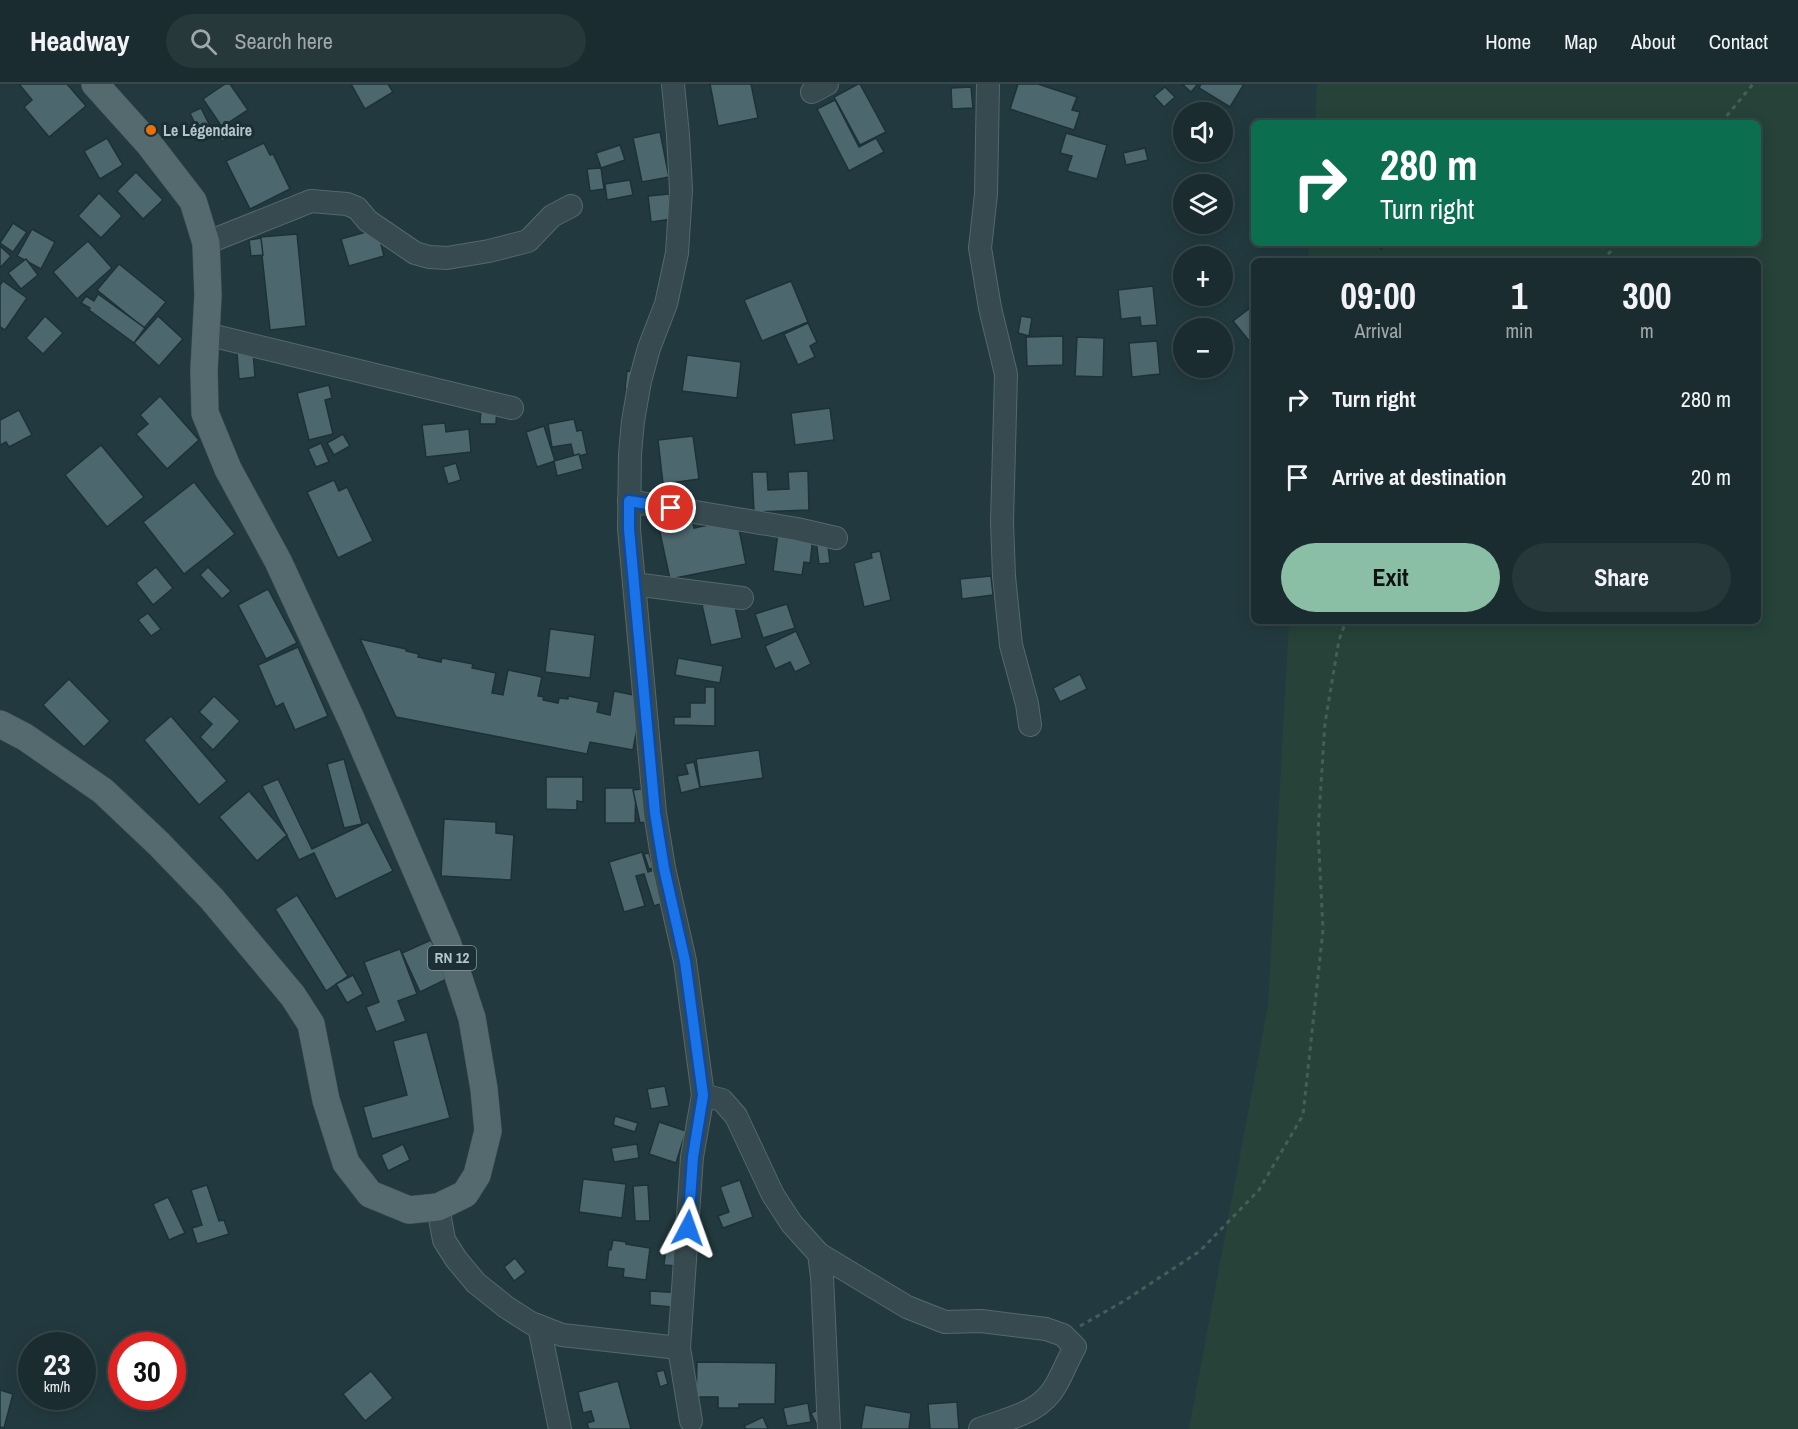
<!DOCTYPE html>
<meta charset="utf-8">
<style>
body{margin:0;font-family:"Archivo Narrow",sans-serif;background:#27383b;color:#f1f3f6;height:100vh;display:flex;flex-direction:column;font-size:22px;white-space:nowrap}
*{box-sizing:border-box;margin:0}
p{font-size:20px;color:#9fa7aa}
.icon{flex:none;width:33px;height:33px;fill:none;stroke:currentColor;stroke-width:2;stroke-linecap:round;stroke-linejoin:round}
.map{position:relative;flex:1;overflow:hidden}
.sheet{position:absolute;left:1251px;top:174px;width:510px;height:366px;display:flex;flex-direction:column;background:#1a2c2f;border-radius:9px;box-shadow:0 3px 15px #0003,0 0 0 2px #38484b}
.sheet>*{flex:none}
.top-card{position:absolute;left:1251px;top:36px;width:510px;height:126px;border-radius:9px;box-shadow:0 3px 15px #0003,0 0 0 2px #38484b;background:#0b6e4f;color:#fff;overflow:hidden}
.tools{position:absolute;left:1173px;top:18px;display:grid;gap:12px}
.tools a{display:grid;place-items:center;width:60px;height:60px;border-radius:50%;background:#1a2c2f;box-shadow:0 3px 15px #0003,0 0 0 2px #38484b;font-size:30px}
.speed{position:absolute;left:18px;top:1248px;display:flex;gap:12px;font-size:30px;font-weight:700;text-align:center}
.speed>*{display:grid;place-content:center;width:78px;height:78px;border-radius:50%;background:#1a2c2f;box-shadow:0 3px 15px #0003,0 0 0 2px #38484b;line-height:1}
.speed small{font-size:15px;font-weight:400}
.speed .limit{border:9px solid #d22;background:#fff;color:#111}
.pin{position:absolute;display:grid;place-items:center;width:51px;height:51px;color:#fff;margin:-26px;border:3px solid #fff;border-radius:50%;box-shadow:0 2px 6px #0007}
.me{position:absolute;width:66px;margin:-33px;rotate:4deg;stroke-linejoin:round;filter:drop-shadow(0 0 4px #0008)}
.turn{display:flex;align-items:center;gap:21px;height:126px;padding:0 30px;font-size:27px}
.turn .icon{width:78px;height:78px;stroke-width:2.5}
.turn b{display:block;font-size:42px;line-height:51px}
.eta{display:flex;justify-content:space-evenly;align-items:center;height:102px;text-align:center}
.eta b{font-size:36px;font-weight:800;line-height:42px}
.action{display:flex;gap:12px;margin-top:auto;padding:12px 30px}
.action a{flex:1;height:69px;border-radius:36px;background:#8abfa5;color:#111;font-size:24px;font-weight:800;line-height:69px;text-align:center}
.action a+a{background:#27383b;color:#f1f3f6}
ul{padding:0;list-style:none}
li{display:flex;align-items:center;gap:18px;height:78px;padding:0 30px}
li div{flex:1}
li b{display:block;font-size:22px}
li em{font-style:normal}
header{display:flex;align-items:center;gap:36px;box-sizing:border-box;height:84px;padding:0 30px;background:#1a2c2f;border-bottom:2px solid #38484b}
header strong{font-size:28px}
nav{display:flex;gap:33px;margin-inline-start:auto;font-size:21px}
.search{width:420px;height:54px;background:#27383b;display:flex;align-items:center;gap:15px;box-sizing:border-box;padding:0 21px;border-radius:33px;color:#9fa7aa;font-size:22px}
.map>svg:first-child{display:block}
.green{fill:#264239}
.building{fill:#4c676d;stroke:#1d3136;stroke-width:1.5}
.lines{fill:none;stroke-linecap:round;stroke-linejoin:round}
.minor-casing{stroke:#54686d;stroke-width:24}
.major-casing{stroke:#42565b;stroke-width:28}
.path{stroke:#445f56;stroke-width:3;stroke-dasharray:4.5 4.5;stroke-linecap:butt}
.minor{stroke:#364a4f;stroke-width:22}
.major{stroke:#546a6f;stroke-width:27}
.route-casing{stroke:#114b97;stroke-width:15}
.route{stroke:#1a73e8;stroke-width:10}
.food-dot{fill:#e8710a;stroke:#1b2f34;stroke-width:2}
.labels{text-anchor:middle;stroke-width:6;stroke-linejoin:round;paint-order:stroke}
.shield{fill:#1b2f34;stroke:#85989d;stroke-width:1.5}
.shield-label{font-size:15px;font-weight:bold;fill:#b2c5ca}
.poi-label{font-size:16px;font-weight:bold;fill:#b2c5ca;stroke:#1b2f34;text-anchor:start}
</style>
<header>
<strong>Headway</strong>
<div class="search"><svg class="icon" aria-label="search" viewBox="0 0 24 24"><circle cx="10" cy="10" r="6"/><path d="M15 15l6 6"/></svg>Search here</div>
<nav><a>Home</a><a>Map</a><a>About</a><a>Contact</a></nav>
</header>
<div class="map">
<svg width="1798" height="1345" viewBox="0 0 1798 1345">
<rect width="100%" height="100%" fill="#223a3f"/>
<polygon class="green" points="1317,0 1798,0 1798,1345 1189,1345 1268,921 1289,537 1758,537 1758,177 1308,177 1309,159 1758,159 1758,39 1315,39"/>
<g class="building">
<polygon points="19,0 67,0 86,22 49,53 24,23 32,16"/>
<polygon points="225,0 230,0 248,26 222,43 203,15"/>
<polygon points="351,0 388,0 393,8 365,25"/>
<polygon points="710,0 751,0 758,34 718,42"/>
<polygon points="858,0 860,0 886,48 860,61 834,13"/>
<polygon points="1018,0 1038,0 1077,13 1072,26 1080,28 1074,46 1010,25"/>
<polygon points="1182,0 1198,0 1191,8"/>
<polygon points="1201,0 1244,0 1230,23 1199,4"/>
<polygon points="971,3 973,24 952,25 951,4"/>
<polygon points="1165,3 1175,13 1164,23 1154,12"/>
<polygon points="835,16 859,63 876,54 884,68 849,87 817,25"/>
<polygon points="201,24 215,52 203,57 190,29"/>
<polygon points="238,36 243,43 222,57 217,51"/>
<polygon points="1184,44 1184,57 1178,61 1172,51"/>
<polygon points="660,48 669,93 642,98 633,54"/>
<polygon points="1066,49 1107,61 1097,95 1067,87 1072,72 1060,69"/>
<polygon points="107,54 123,81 100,95 84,67"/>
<polygon points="264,59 270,71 273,70 290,105 250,125 226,77"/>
<polygon points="620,61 625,76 601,84 596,69"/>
<polygon points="1145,64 1148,76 1126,81 1123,69"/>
<polygon points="601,84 604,105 590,107 587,85"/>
<polygon points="136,88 163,116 143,135 117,107"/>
<polygon points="630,96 633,111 607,116 605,100"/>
<polygon points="99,109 122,132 101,154 78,132"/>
<polygon points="669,110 672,135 651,138 648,112"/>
<polygon points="13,139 27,148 13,168 0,159"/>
<polygon points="32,145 55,158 41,185 17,172"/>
<polygon points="377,145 384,172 349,182 341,155"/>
<polygon points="297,150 306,242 270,246 260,153"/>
<polygon points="261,154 263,171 251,172 249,156"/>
<polygon points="88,157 112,184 77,215 53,188"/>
<polygon points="1376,159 1388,159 1381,165"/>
<polygon points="0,162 11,172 0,184"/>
<polygon points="26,175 38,191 21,205 8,189"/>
<polygon points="119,180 166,218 144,244 97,206"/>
<polygon points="3,197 27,214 5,246 0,243 0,201"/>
<polygon points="791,197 808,238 762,257 744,216"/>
<polygon points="1153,202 1157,241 1141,242 1140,233 1121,235 1118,206"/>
<polygon points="98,210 145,244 134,259 89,226 90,224 81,219 86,212 94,217"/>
<polygon points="1254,221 1254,263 1233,237"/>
<polygon points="45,232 63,249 43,270 26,254"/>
<polygon points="158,232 183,255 159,282 134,259"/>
<polygon points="1021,232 1032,234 1029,252 1018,249"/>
<polygon points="808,239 817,258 810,262 815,273 798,281 784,250"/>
<polygon points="1063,252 1063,281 1027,282 1026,253"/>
<polygon points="1077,253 1104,254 1103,293 1075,292"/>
<polygon points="1157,257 1160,290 1132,293 1129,259"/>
<polygon points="253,267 255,293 239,295 237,269"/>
<polygon points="687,271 741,278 737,314 682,307"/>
<polygon points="627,287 638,288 636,306 625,305"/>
<polygon points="329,301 332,314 325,316 333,350 309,356 297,309"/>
<polygon points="160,312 199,356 167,385 136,350 148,340 140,331"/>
<polygon points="481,322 497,323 496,340 480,340"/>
<polygon points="830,324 834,356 795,361 791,329"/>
<polygon points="19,326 32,351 9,363 6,358 0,361 0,336"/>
<polygon points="574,335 577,347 582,346 587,370 574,373 571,360 552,363 548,340"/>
<polygon points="445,339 446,348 469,345 471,368 426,373 422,341"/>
<polygon points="544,342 555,377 537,383 526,348"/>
<polygon points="343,350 350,362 334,371 327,359"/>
<polygon points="693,352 699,395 663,400 658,356"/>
<polygon points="321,359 329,378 316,383 308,365"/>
<polygon points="101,361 144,413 107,443 65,391"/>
<polygon points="579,370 583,385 557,392 554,377"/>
<polygon points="456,379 461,396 448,400 443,383"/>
<polygon points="808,387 809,426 754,428 752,388 767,388 768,406 789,405 788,388"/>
<polygon points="334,396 339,407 347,403 373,457 338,474 307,408"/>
<polygon points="194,398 235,450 184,490 143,438"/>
<polygon points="691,428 694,444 737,435 746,480 670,495 657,435"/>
<polygon points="778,449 813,454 810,479 804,478 802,491 773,487"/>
<polygon points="827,454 830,479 819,480 816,456"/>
<polygon points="880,467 891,516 864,523 854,479 872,474 871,469"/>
<polygon points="156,483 173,504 153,521 136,499"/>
<polygon points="208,483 231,507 222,515 200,491"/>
<polygon points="991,492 993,511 962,515 960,495"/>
<polygon points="268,505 297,559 266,575 238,521"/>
<polygon points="733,514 742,554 711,561 702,521"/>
<polygon points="787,520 795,544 763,554 755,530"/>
<polygon points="148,529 161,545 151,552 138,536"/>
<polygon points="550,545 595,551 590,594 545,588"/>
<polygon points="796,547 811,580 795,588 790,578 775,585 765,562"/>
<polygon points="360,555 406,565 406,567 419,570 418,573 441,578 442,574 473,580 472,584 496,589 492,609 503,611 508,586 542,593 538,612 544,613 543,616 558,619 559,614 568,615 568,612 599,618 597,628 610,631 614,607 643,613 633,666 590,658 587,670 396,633"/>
<polygon points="298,563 328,632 295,646 283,619 276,623 258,581"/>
<polygon points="678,574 723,582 720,599 675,591"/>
<polygon points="1080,590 1087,605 1060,618 1053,604"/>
<polygon points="69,595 110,637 84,663 43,621"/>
<polygon points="705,603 715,603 715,642 674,641 674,633 690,633 690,619 705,619"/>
<polygon points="214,612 240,637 213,666 200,653 212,640 199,628"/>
<polygon points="171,632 227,697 199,721 144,656"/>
<polygon points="759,666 763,694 700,703 696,675"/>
<polygon points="344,675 362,740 344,744 327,680"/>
<polygon points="694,678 700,704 681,709 677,692 688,690 685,680"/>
<polygon points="546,693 583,693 583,718 577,717 577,726 546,725"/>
<polygon points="278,695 312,765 368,738 393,787 336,815 314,769 299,776 262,702"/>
<polygon points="605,704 636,704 635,739 605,739"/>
<polygon points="650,704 656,736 640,739 633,706"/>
<polygon points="249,707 287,751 257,777 219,733"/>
<polygon points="444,735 496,738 496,749 514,751 511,796 441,792"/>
<polygon points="642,768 648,788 659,784 669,817 654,822 644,790 636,792 645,822 624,828 609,778"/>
<polygon points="649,769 653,784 649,785 644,770"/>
<polygon points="297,811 348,892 326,907 275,825"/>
<polygon points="431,856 449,894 420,908 402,869"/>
<polygon points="400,865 417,910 398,917 406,937 376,948 366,923 379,918 364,878"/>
<polygon points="353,891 363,910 347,919 336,900"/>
<polygon points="427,948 450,1034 372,1055 363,1023 407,1011 393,957"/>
<polygon points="665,1002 669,1022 651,1025 647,1005"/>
<polygon points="615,1032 638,1039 635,1048 613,1041"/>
<polygon points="659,1038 686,1047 676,1079 649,1070"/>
<polygon points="403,1060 410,1076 388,1087 381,1071"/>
<polygon points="637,1060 639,1074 614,1078 611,1064"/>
<polygon points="583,1095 626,1100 622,1134 579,1128"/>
<polygon points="740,1096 753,1133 723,1144 718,1132 729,1128 720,1103"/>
<polygon points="207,1101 219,1137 224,1136 229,1150 197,1160 192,1144 202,1141 191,1106"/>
<polygon points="648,1101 650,1137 635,1137 633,1102"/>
<polygon points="168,1113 185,1149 169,1156 153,1120"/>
<polygon points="613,1156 626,1158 626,1160 650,1164 646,1196 623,1193 624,1185 607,1183 609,1165 611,1166"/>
<polygon points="666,1162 679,1163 678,1182 664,1181"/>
<polygon points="515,1174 526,1188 514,1197 504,1183"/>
<polygon points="650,1207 683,1209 682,1224 650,1221"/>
<polygon points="697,1278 776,1279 775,1320 739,1320 739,1324 718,1324 718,1313 696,1313"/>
<polygon points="664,1286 668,1300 660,1303 656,1288"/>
<polygon points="371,1287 393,1314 365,1337 343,1310"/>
<polygon points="618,1297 631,1345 589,1345 587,1339 594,1337 591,1327 583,1329 578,1308"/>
<polygon points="0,1306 13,1310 4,1344 0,1343"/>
<polygon points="957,1318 959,1345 930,1345 928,1320"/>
<polygon points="808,1319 811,1338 787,1342 783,1324"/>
<polygon points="865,1321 911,1329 909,1345 861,1345"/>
<polygon points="820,1325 825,1337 817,1341 811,1329"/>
<polygon points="763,1333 768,1345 746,1345 744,1342"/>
</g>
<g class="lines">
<defs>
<g id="minor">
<polyline points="673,0 678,51 681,106 677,169 666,220 649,264 640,297 633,337 630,370 629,445 655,729 664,784 685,877 703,1011 692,1073 679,1264 691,1337"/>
<polyline points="988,0 986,110 980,164 990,224 1006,290 1002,438 1004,492 1011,561 1027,620 1030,641"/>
<polyline points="812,8 827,0"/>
<polyline points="206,159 311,117 347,120 357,124 368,137 415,169 429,173 447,174 489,167 528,157 552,132 571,122"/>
<polyline points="206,250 512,324"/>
<polyline points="629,417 797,445 836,454"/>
<polyline points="634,500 742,514"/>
<polyline points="703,1011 722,1016 736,1032 773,1111 792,1140 819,1170 822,1192 829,1345"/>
<polyline points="438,1123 444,1156 456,1175 476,1199 506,1223 531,1239 562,1251 679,1264"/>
<path d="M819,1170L907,1223L945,1238L981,1237L1046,1245L1063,1251L1075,1263C1068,1275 1063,1289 1056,1301C1040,1330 1008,1334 980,1345"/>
<polyline points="539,1242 560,1345"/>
</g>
<polyline id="major" points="0,640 25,653 103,707 159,760 212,815 293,912 311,940 326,1016 346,1079 370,1110 409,1126 438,1123 465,1110 477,1091 488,1047 484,1005 472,934 447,858 352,637 278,477 228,385 205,329 204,286 208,211 206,159 193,117 149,60 95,0"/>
</defs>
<use href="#minor" class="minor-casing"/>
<use href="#major" class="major-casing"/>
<g class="path">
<polyline points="1721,39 1753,0"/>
<polyline points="1602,177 1618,159"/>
<polyline points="1080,1242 1124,1217 1200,1167 1259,1106 1303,1031 1323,846 1318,747 1325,639 1339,556 1346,537"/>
</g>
<use href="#minor" class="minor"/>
<use href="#major" class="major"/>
</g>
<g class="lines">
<defs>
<polyline id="route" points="671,424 629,417 629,445 655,729 664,784 685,877 703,1011 693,1073 688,1144"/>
</defs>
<use href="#route" class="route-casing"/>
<use href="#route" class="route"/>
</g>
<circle class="food-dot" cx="151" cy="46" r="6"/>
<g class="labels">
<rect class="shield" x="428" y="862" width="48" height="24" rx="4.5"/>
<g class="shield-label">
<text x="452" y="879">RN 12</text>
</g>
<g class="poi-label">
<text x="163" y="52">Le Légendaire</text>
</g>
</g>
</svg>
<div class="tools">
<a><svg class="icon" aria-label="sound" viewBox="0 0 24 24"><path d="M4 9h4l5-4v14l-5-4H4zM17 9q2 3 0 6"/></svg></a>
<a><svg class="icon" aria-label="layers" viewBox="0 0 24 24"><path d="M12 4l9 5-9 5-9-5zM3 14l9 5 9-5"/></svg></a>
<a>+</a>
<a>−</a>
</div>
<div class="speed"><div>23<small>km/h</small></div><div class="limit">30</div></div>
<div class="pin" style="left:671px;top:424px;background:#d93025"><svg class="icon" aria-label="arrive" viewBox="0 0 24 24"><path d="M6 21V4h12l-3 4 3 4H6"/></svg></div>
<svg class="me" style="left:688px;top:1144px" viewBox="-20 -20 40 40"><path d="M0-17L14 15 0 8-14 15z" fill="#1a73e8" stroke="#fff" stroke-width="4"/></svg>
<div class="top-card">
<div class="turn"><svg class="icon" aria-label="right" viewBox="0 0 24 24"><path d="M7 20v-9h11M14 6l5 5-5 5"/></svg><div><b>280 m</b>Turn right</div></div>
</div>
<section class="sheet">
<div class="eta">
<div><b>09:00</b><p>Arrival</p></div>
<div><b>1</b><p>min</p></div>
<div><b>300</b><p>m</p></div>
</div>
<ul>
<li><svg class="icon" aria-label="right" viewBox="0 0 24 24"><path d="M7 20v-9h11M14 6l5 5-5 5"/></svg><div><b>Turn right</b></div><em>280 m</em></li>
<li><svg class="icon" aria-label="arrive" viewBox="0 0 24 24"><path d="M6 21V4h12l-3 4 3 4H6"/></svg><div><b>Arrive at destination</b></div><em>20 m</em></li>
</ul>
<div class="action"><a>Exit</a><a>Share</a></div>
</section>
</div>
